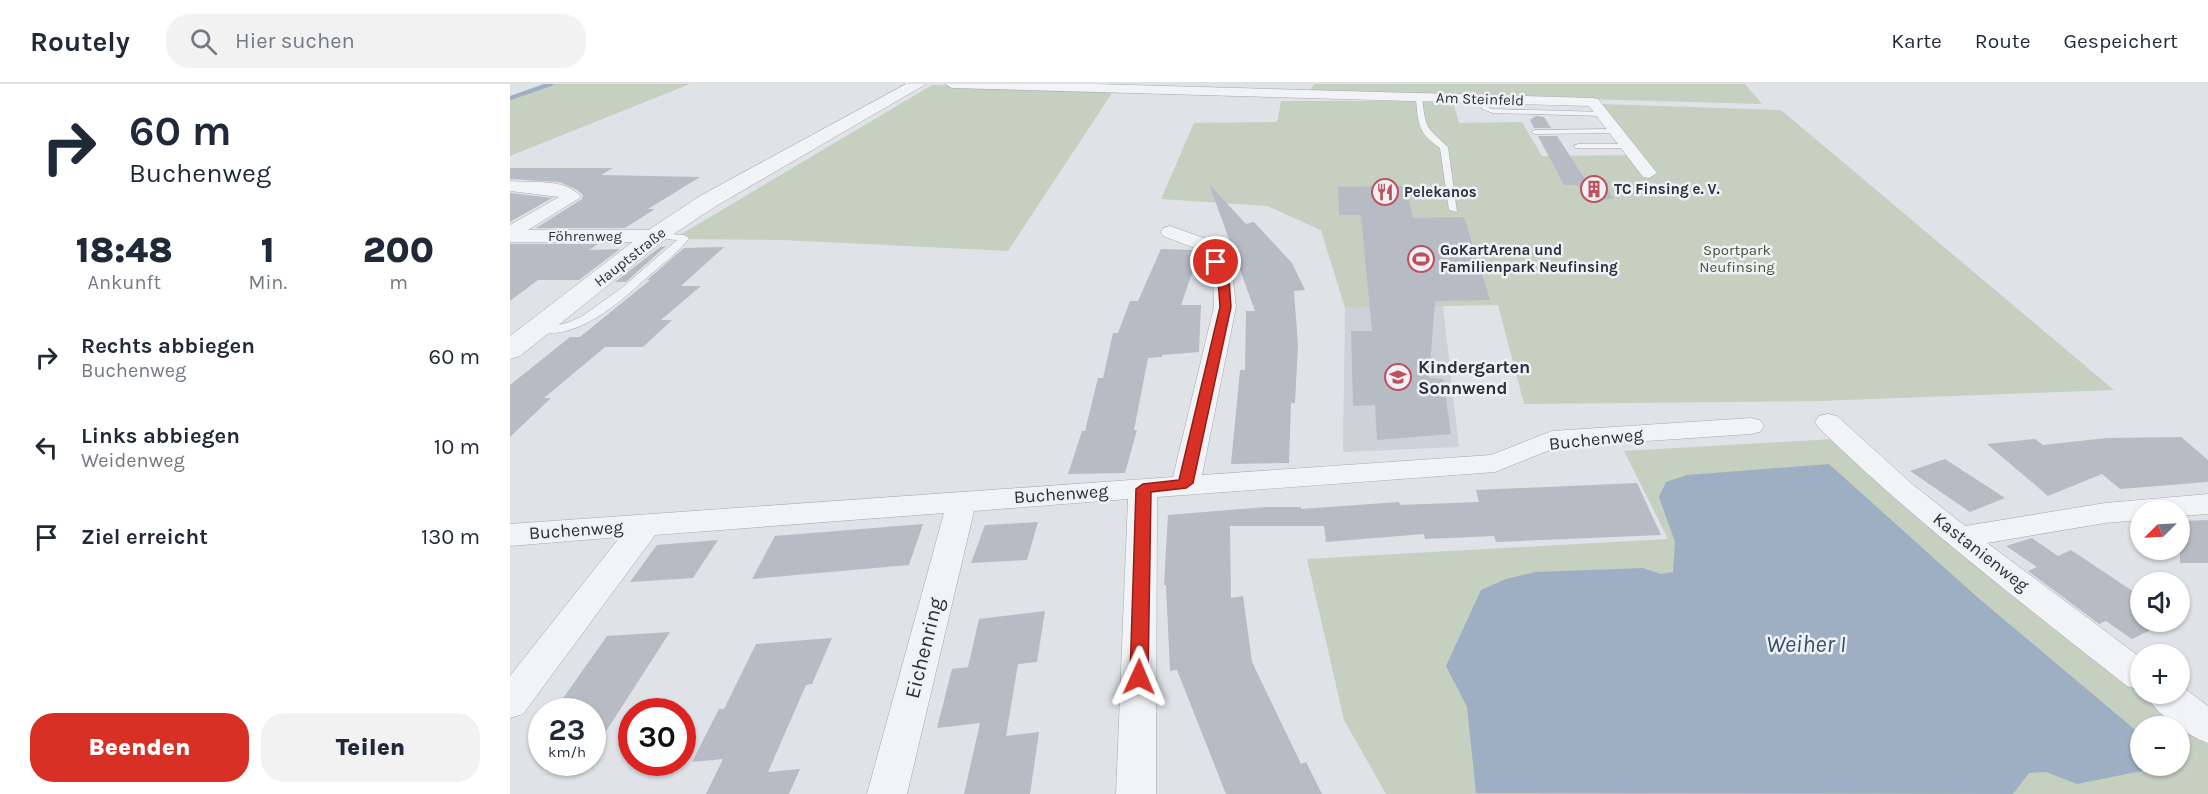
<!DOCTYPE html>
<html lang="de">
<meta charset="utf-8">
<style>
body{margin:0;font-family:Karla,sans-serif;background:#f2f2f3;color:#1f2937;height:100vh;display:flex;flex-direction:column;font-size:22px;white-space:nowrap}
*{box-sizing:border-box;margin:0}
p{font-size:20px;color:#747a83}
.icon{flex:none;width:33px;height:33px;fill:none;stroke:currentColor;stroke-width:2;stroke-linecap:round;stroke-linejoin:round}
.map{position:relative;flex:1;overflow:hidden}
.sheet{display:flex;flex-direction:column;background:#fff;width:510px}
.sheet>*{flex:none}
.banner{background:#fff;color:#1f2937;overflow:hidden}
.needle{width:39px;rotate:246deg}
.tools{position:absolute;left:1620px;top:416px;display:grid;gap:12px}
.tools a{display:grid;place-items:center;width:60px;height:60px;border-radius:50%;background:#fff;box-shadow:0 2px 4px #0004;font-size:30px}
.speed{position:absolute;left:18px;top:614px;display:flex;gap:12px;font-size:30px;font-weight:700;text-align:center}
.speed>*{display:grid;place-content:center;width:78px;height:78px;border-radius:50%;background:#fff;box-shadow:0 2px 4px #0004;line-height:1}
.speed small{font-size:15px;font-weight:400}
.speed .limit{border:9px solid #d22;background:#fff;color:#111}
.pin{position:absolute;display:grid;place-items:center;width:51px;height:51px;color:#fff;margin:-26px;border:3px solid #fff;border-radius:50%;box-shadow:0 2px 6px #0007}
.me{position:absolute;width:66px;margin:-33px;rotate:1deg;stroke-linejoin:round;filter:drop-shadow(0 0 4px #0008)}
.turn{display:flex;align-items:center;gap:21px;height:126px;padding:0 30px;font-size:27px}
.turn .icon{width:78px;height:78px;stroke-width:2.5}
.turn b{display:block;font-size:42px;line-height:51px}
.eta{display:flex;justify-content:space-evenly;align-items:center;height:102px;text-align:center}
.eta b{font-size:36px;font-weight:800;line-height:42px}
.primary-button{display:flex;gap:12px;margin-top:auto;padding:12px 30px}
.primary-button a{flex:1;height:69px;border-radius:24px;background:#d93025;color:#fff;font-size:24px;font-weight:800;line-height:69px;text-align:center}
.primary-button a+a{background:#f2f2f3;color:#1f2937}
ul{padding:0;list-style:none}
li{display:flex;align-items:center;gap:18px;height:90px;padding:0 30px}
li div{flex:1}
li b{display:block;font-size:22px}
li em{font-style:normal}
header{display:flex;align-items:center;gap:36px;box-sizing:border-box;height:84px;padding:0 30px;background:#fff;border-bottom:2px solid #e0e1e3}
header strong{font-size:28px}
nav{display:flex;gap:33px;margin-inline-start:auto;font-size:21px}
.search{width:420px;height:54px;background:#f2f2f3;display:flex;align-items:center;gap:15px;box-sizing:border-box;padding:0 21px;border-radius:24px;color:#747a83;font-size:22px}
main{display:flex;flex:1;min-height:0}
.map>svg:first-child{display:block}
.built{fill:#ced1d8}
.green{fill:#c5d0c1;fill-rule:evenodd}
.water{fill:#9eafc3}
.lines{fill:none;stroke-linecap:round;stroke-linejoin:round}
.stream{stroke:#9eafc3;stroke-width:4}
.building{fill:#b7bbc3}
.service-casing{stroke:#a5a9b0;stroke-width:1}
.minor-casing{stroke:#a5a9b0;stroke-width:1}
.tertiary-casing{stroke:#a5a9b0;stroke-width:1}
.service{fill:#f2f3f6;fill-rule:evenodd}
.minor{fill:#f2f3f6;fill-rule:evenodd}
.tertiary{fill:#f2f3f6;fill-rule:evenodd}
.route{fill:#d93025;stroke:#8d1f18;stroke-width:1.5}
.labels{text-anchor:middle;stroke-width:5;stroke-linejoin:round;paint-order:stroke}
.far-street-label{font-size:15px;fill:#2a303c;stroke:#eff1f5}
.far-poi-label{font-size:15px;font-weight:bold;fill:#2a303c;stroke:#eff1f5;text-anchor:start}
.far-park-label{font-size:15px;fill:#3d5739;stroke:#eff1f5}
.poi-label{font-size:18px;font-weight:bold;fill:#2a303c;stroke:#eff1f5;text-anchor:start}
.street-label{font-size:18px;fill:#2a303c;stroke:#eff1f5}
.near-street-label{font-size:21px;fill:#2a303c;stroke:#eff1f5}
.near-water-label{font-size:24px;font-style:italic;fill:#384d6c;stroke:#eff1f5}
</style>
<header>
<strong>Routely</strong>
<div class="search"><svg class="icon" aria-label="search" viewBox="0 0 24 24"><circle cx="10" cy="10" r="6"/><path d="M15 15l6 6"/></svg>Hier suchen</div>
<nav><a>Karte</a><a>Route</a><a>Gespeichert</a></nav>
</header>
<main>
<section class="sheet">
<div class="banner">
<div class="turn"><svg class="icon" aria-label="right" viewBox="0 0 24 24"><path d="M7 20v-9h11M14 6l5 5-5 5"/></svg><div><b>60 m</b>Buchenweg</div></div>
</div>
<div class="eta">
<div><b>18:48</b><p>Ankunft</p></div>
<div><b>1</b><p>Min.</p></div>
<div><b>200</b><p>m</p></div>
</div>
<ul>
<li><svg class="icon" aria-label="right" viewBox="0 0 24 24"><path d="M7 20v-9h11M14 6l5 5-5 5"/></svg><div><b>Rechts abbiegen</b><p>Buchenweg</p></div><em>60 m</em></li>
<li><svg class="icon" aria-label="left" viewBox="0 0 24 24"><path d="M17 20v-9H6M10 6l-5 5 5 5"/></svg><div><b>Links abbiegen</b><p>Weidenweg</p></div><em>10 m</em></li>
<li><svg class="icon" aria-label="arrive" viewBox="0 0 24 24"><path d="M6 21V4h12l-3 4 3 4H6"/></svg><div><b>Ziel erreicht</b></div><em>130 m</em></li>
</ul>
<div class="primary-button"><a>Beenden</a><a>Teilen</a></div>
</section>
<div class="map">
<svg width="1698" height="710" viewBox="0 0 1698 710">
<rect width="100%" height="100%" fill="#dfe2e7"/>
<polygon class="built" points="933,222 949,363 833,368 835,224"/>
<g class="green">
<polygon points="33,0 180,0 0,72 0,12"/>
<polygon points="804,0 1235,0 1252,20 800,7"/>
<polygon points="422,1 604,6 498,167 274,156 163,155"/>
<polygon points="771,17 943,17 949,39 1012,38 1032,72 1130,71 1090,20 1271,26 1604,306 1309,317 1014,320 988,221 835,224 811,146 757,122 651,115 684,39 767,38"/>
<path d="M1324,355L1444,457L1698,661V710H876L834,636L797,475L1158,455L1114,367ZM1630,642H1670V681H1630Z"/>
</g>
<polygon class="water" points="1319,380 1466,512 1630,650 1630,681 1641,681 1642,685 1567,700 1536,688 1519,689 1503,710 966,709 957,623 936,582 971,506 996,495 1026,488 1133,484 1151,490 1163,488 1165,458 1149,413 1156,398 1177,391"/>
<g class="lines">
<polyline class="stream" points="0,14 41,0"/>
</g>
<g class="building">
<polygon points="1026,32 1034,33 1041,44 1024,44 1020,36"/>
<polygon points="1028,52 1047,52 1075,95 1091,95 1104,115 1076,116 1068,101 1054,101"/>
<polygon points="0,84 103,84 91,91 190,93 138,125 145,125 115,144 26,144 72,115 73,111 66,105 49,98 0,95"/>
<polygon points="699,100 736,140 744,138 782,179 795,206 784,207 788,261 785,319 781,319 779,379 721,380 730,286 735,286 736,227 745,227"/>
<polygon points="896,102 903,134 954,133 980,216 925,217 919,294 933,295 941,350 867,356 865,321 843,322 841,247 862,247 851,131 829,131 828,103"/>
<polygon points="0,109 42,114 0,138"/>
<polygon points="0,160 88,160 79,166 110,165 69,196 28,196 0,217"/>
<polygon points="156,162 116,198 105,198 150,163"/>
<polygon points="214,163 171,202 191,202 151,236 162,236 133,263 95,263 34,314 41,314 0,353 0,301 60,253 70,253 140,196 137,196 174,164"/>
<polygon points="651,165 683,166 689,169 671,221 691,221 689,268 652,271 652,273 638,274 624,346 627,346 615,389 558,390 572,347 575,347 588,294 593,294 603,249 608,249 620,217 628,217"/>
<polygon points="1671,353 1698,376 1698,398 1610,405 1592,390 1538,412 1477,360 1525,355 1533,361 1597,354"/>
<polygon points="1435,375 1495,414 1460,428 1400,387"/>
<polygon points="1127,399 1151,451 986,458 984,452 915,455 914,450 816,458 814,442 720,442 721,514 733,512 742,578 791,680 796,678 812,710 716,710 667,586 660,587 656,501 654,501 658,431 756,423 791,423 791,425 889,418 890,421 969,418 966,406"/>
<polygon points="1698,436 1698,479 1670,479 1670,437"/>
<polygon points="528,438 517,476 461,479 475,441"/>
<polygon points="413,440 399,481 242,495 265,452"/>
<polygon points="1522,454 1548,472 1561,466 1630,512 1630,537 1638,537 1647,543 1622,555 1596,537 1589,540 1518,487 1527,483 1496,462"/>
<polygon points="208,456 183,494 120,498 147,461"/>
<polygon points="535,527 527,578 508,580 496,652 529,648 520,710 454,710 470,639 427,644 442,585 458,583 469,535"/>
<polygon points="160,548 82,669 82,627 44,627 97,552"/>
<polygon points="322,554 302,600 296,601 258,688 290,685 279,710 196,710 213,675 182,678 209,625 214,625 246,560"/>
</g>
<g class="lines">
<defs>
<g id="service">
<path d="M909,12L912,14C916,46 916,42 938,63L947,128L939,126L930,64C908,49 908,40 906,14Z"/>
<polygon points="974,13 977,15 979,24 983,25 1093,28 1097,30 1093,32 983,29 972,25 971,15"/>
<polygon points="1107,45 1111,47 1110,49 1025,50 1021,48 1025,46"/>
<polygon points="1068,60 1119,60 1123,62 1119,64 1065,64 1064,62"/>
<path d="M145,149L174,151L179,154C169,168 155,178 142,189C111,217 69,258 22,248V244L54,240L71,233L113,203L167,156L142,154V150Z"/>
</g>
<g id="minor">
<polygon points="435,0 585,0 1083,14 1088,15 1147,89 1139,94 1133,93 1079,22 442,4"/>
<path d="M0,97C21,99 57,94 71,113L18,146H145L152,148L155,152L152,156L145,158H0V141L49,113L0,107Z"/>
<polygon points="660,142 705,158 723,195 726,223 692,391 981,371 1042,347 1241,334 1250,336 1254,342 1250,348 1241,350 1047,363 985,388 647,413 646,710 606,710 618,415 464,427 397,710 357,710 434,429 145,451 13,630 0,634 0,592 110,453 0,462 0,440 663,393 704,223 703,195 690,166 653,152 651,148 653,144"/>
<path d="M1318,330L1327,332L1402,400L1455,442L1595,419L1698,410V430L1670,432V426H1630V436L1595,439L1477,459L1630,573V606L1617,602C1512,519 1405,438 1309,344L1305,338L1309,332Z"/>
<path d="M1670,601L1698,622V659C1678,652 1644,629 1635,609H1670Z"/>
</g>
<polygon id="tertiary" points="396,0 416,0 206,122 153,157 10,272 0,275 0,252 137,147 190,112"/>
</defs>
<use href="#service" class="service-casing"/>
<use href="#minor" class="minor-casing"/>
<use href="#tertiary" class="tertiary-casing"/>
<use href="#service" class="service"/>
<use href="#minor" class="minor"/>
<use href="#tertiary" class="tertiary"/>
</g>
<polygon class="route" points="702,176 709,176 719,195 721,223 683,399 676,404 641,408 638,593 635,598 629,600 622,598 620,593 626,405 633,400 669,396 710,223 708,195 701,178"/>
<defs>
<symbol id="building-ring" viewBox="-11 -11 22 22"><circle r="9.5" fill="#eff1f5" stroke="#bf515d" stroke-width="1.5"/><path d="M-4-6H4V6H1V3H-1V6H-4ZM-2.5-4.3h1.7v1.8h-1.7ZM.8-4.3h1.7v1.8H.8ZM-2.5-1h1.7V.8h-1.7ZM.8-1h1.7V.8H.8Z" fill="#bf515d"/></symbol>
<symbol id="restaurant-ring" viewBox="-11 -11 22 22"><circle r="9.5" fill="#eff1f5" stroke="#bf515d" stroke-width="1.5"/><path d="M-5-6h1v4h1v-4h1v4h1v-4h1v5L-1.5 .5V6h-2V.5L-5-1ZM5-6V6H3V1.5H1.5Q1.5-4 5-6Z" fill="#bf515d"/></symbol>
<symbol id="stadium-ring" viewBox="-11 -11 22 22"><circle r="9.5" fill="#eff1f5" stroke="#bf515d" stroke-width="1.5"/><path d="M0-5a6.5 5 0 1 0 0 10a6.5 5 0 1 0 0-10ZM-3.5-1.8h7v3.6h-7Z" fill="#bf515d"/></symbol>
<symbol id="school-ring" viewBox="-11 -11 22 22"><circle r="9.5" fill="#eff1f5" stroke="#bf515d" stroke-width="1.5"/><path d="M0-5L7-2L0 1L-7-2ZM-4 1L0 2.5L4 1V4Q0 6-4 4Z" fill="#bf515d"/></symbol>
</defs>
<g fill-rule="evenodd">
<use href="#building-ring" x="1069" y="90" width="30" height="30"/>
<use href="#restaurant-ring" x="860" y="93" width="30" height="30"/>
<use href="#stadium-ring" x="896" y="160" width="30" height="30"/>
<use href="#school-ring" x="873" y="278" width="30" height="30"/>
</g>
<g class="labels">
<g class="far-street-label">
<text transform="translate(970 15) rotate(2)" y="5">Am Steinfeld</text>
<text x="75" y="157">Föhrenweg</text>
<text transform="translate(120 173) rotate(-38)" y="5">Hauptstraße</text>
</g>
<g class="far-poi-label">
<text x="1104" y="110">TC Finsing e. V.</text>
<text x="894" y="113">Pelekanos</text>
<text x="930" y="171">GoKartArena und<tspan x="930" dy="17">Familienpark Neufinsing</tspan></text>
</g>
<g class="far-park-label">
<text x="1227" y="171">Sportpark<tspan x="1227" dy="17">Neufinsing</tspan></text>
</g>
<g class="poi-label">
<text x="908" y="289">Kindergarten<tspan x="908" dy="21">Sonnwend</tspan></text>
</g>
<g class="street-label">
<text transform="translate(1086 355) rotate(-6)" y="6">Buchenweg</text>
<text transform="translate(551 410) rotate(-4)" y="6">Buchenweg</text>
<text transform="translate(66 446) rotate(-4)" y="6">Buchenweg</text>
<text transform="translate(1471 468) rotate(38)" y="6">Kastanienweg</text>
</g>
<g class="near-street-label">
<text transform="translate(414 564) rotate(-76)" y="7">Eichenring</text>
</g>
<g class="near-water-label">
<text x="1296" y="568">Weiher I</text>
</g>
</g>
</svg>
<div class="tools">
<a><svg class="needle" viewBox="-14 -14 28 28"><path d="M0-13l5 13h-10z" fill="#e53935"/><path d="M0 13l5-13h-10z" fill="#747a83"/></svg></a>
<a><svg class="icon" aria-label="sound" viewBox="0 0 24 24"><path d="M4 9h4l5-4v14l-5-4H4zM17 9q2 3 0 6"/></svg></a>
<a>+</a>
<a>−</a>
</div>
<div class="speed"><div>23<small>km/h</small></div><div class="limit">30</div></div>
<div class="pin" style="left:706px;top:178px;background:#d93025"><svg class="icon" aria-label="arrive" viewBox="0 0 24 24"><path d="M6 21V4h12l-3 4 3 4H6"/></svg></div>
<svg class="me" style="left:629px;top:593px" viewBox="-20 -20 40 40"><path d="M0-17L14 15 0 8-14 15z" fill="#d93025" stroke="#fff" stroke-width="4"/></svg>
</div>
</main>
